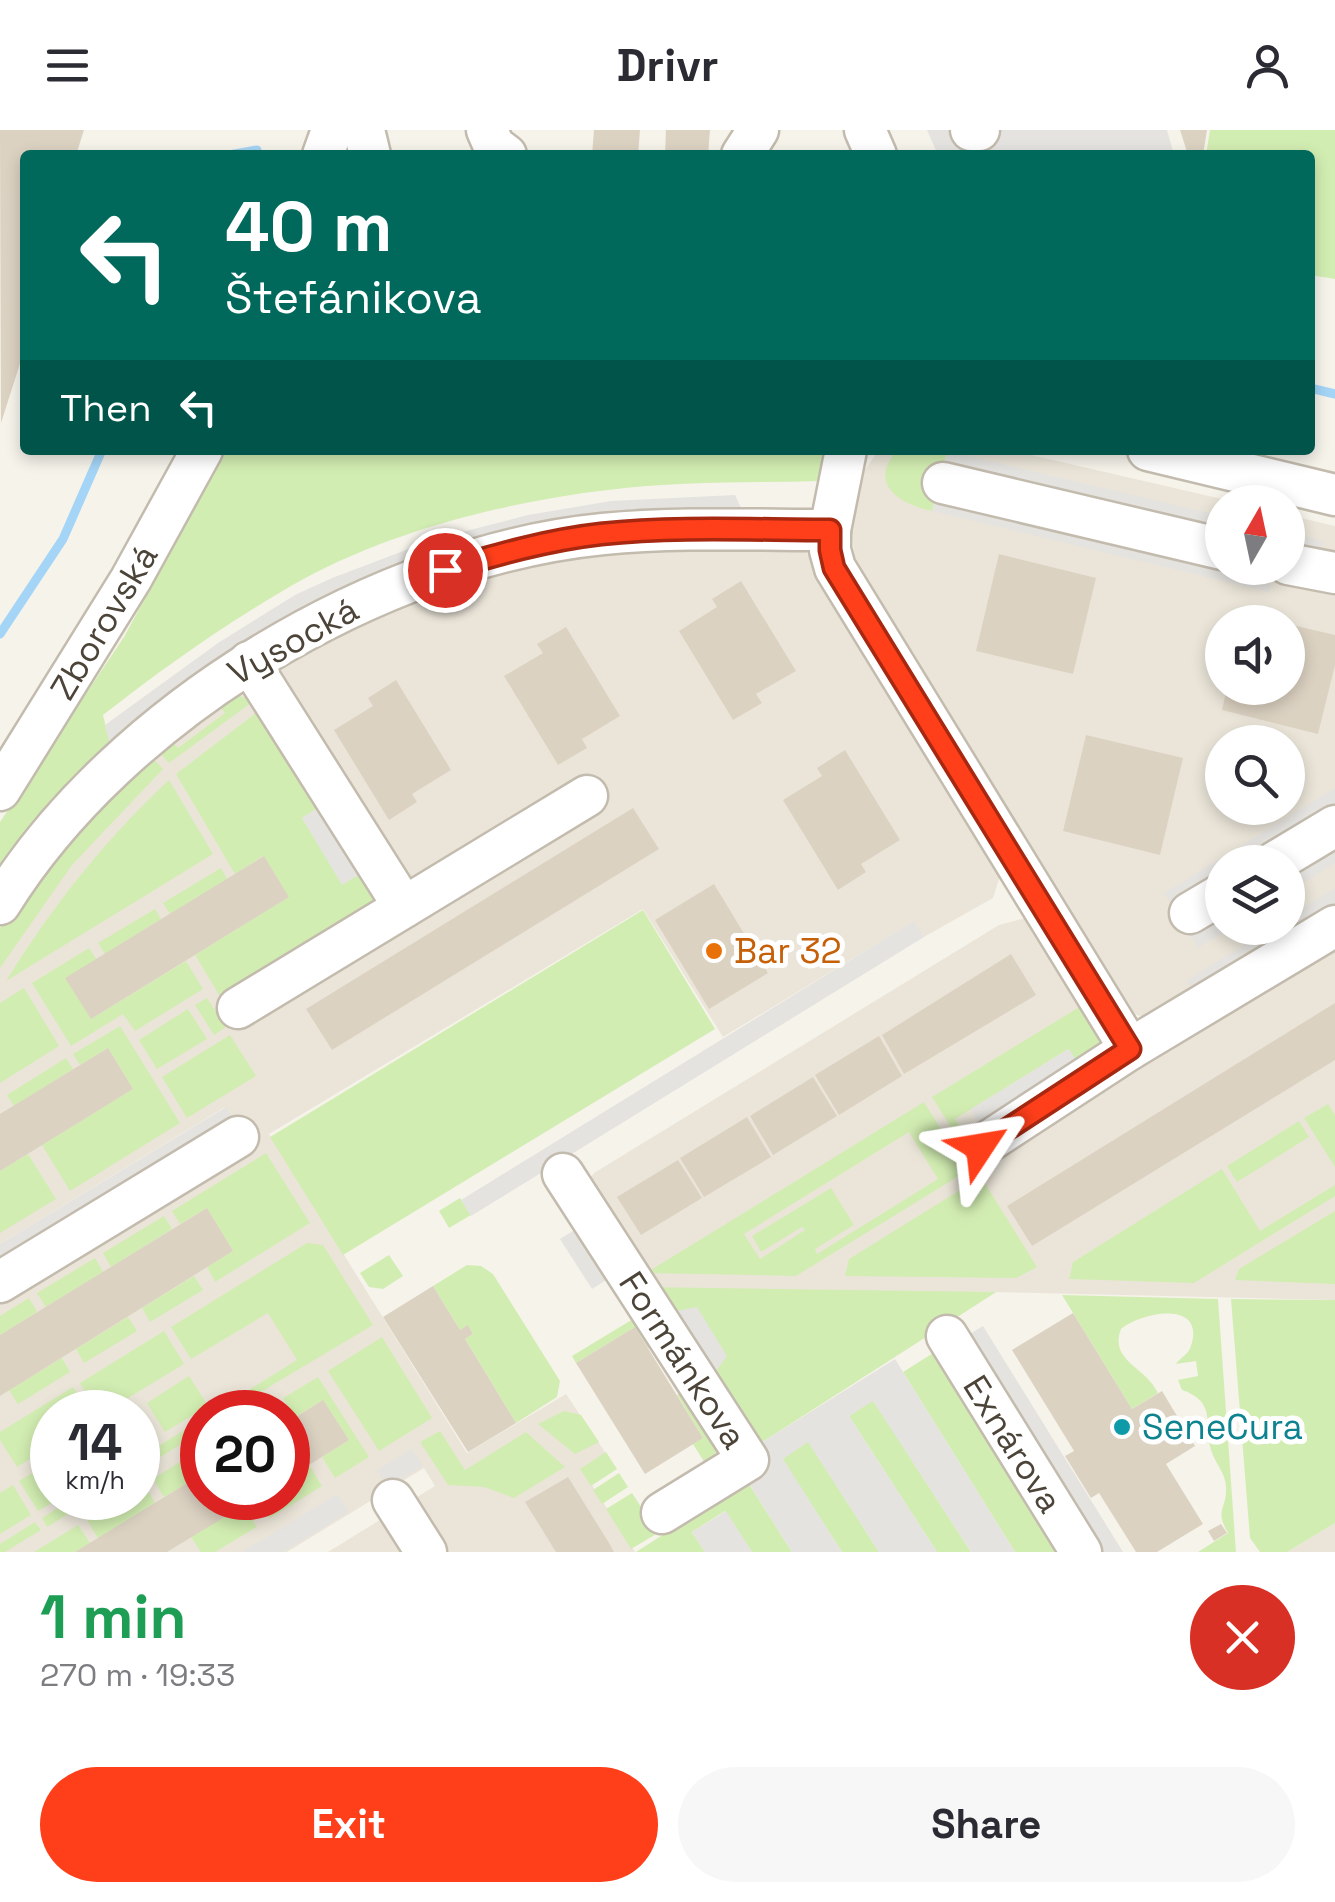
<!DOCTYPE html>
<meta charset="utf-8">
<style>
body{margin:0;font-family:"Space Grotesk",sans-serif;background:#f7f7f7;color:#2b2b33;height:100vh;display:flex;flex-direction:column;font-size:38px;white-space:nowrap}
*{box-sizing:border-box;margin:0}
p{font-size:32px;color:#7c7c81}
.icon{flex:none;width:55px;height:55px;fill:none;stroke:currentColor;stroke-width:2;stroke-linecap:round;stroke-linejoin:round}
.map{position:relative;height:1422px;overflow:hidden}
.panel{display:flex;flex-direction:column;background:#fff;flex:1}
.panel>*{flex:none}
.banner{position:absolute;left:20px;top:20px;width:1295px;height:305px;border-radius:10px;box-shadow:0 5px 15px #0003;background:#00695c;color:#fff;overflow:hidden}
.needle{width:65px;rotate:9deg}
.fabs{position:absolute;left:1205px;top:355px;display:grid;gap:20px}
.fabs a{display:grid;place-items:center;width:100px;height:100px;border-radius:50%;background:#fff;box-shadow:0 5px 15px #0003;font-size:50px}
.speed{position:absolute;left:30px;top:1260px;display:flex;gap:20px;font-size:50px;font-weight:700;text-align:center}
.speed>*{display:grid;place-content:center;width:130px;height:130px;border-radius:50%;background:#fff;box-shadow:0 5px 15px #0003;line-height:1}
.speed small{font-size:25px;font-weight:400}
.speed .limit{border:15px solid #d22;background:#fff;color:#111}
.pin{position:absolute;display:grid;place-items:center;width:85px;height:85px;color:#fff;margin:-42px;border:5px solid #fff;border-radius:50%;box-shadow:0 2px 10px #0007}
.me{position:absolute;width:110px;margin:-55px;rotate:57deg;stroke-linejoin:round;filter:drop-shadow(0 0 8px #0008)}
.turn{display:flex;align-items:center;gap:35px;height:210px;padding:0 40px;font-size:45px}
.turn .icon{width:130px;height:130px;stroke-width:2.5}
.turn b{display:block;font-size:70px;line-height:85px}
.then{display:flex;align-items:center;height:95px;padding:0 40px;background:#0003;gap:20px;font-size:38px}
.round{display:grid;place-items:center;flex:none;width:105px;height:105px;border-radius:52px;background:#f7f7f7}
.overview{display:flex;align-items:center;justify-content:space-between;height:170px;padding:0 40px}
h1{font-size:60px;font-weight:800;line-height:75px;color:#1e9e55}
.action{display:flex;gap:20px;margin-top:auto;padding:20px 40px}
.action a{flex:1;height:115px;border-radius:60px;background:#ff3e1a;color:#fff;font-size:40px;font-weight:800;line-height:115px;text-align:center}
.action a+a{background:#f7f7f7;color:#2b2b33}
header{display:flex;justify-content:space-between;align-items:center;height:130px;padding:0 40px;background:#fff;font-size:45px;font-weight:800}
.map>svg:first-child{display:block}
.residential{fill:#ebe5d9;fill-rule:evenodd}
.green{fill:#d2edb2;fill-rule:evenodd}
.parking{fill:#e5e3df}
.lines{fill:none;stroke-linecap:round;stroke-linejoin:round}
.stream{stroke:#a4d4f6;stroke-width:9}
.building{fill:#dcd2c2}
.minor-casing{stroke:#c3bbad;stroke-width:45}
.minor{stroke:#fff;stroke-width:40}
.route-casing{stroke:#a62811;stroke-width:25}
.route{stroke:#ff3e1a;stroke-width:18}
.food-dot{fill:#e8710a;stroke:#fff;stroke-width:4}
.culture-dot{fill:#0f9aa8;stroke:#fff;stroke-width:4}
.labels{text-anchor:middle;stroke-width:10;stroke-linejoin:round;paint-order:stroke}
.street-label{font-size:35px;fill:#4c4438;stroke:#fff}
.food-label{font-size:35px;fill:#c56008;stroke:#fff;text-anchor:start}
.culture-label{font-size:35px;fill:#0d838f;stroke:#fff;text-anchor:start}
</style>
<header><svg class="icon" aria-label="menu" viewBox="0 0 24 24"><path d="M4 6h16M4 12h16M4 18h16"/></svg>Drivr<svg class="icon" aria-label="person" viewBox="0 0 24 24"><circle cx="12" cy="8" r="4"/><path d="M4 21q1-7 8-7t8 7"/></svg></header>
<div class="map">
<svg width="1335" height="1422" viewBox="0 0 1335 1422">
<rect width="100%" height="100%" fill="#f6f3eb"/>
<g class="residential">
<path d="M879,320H1010L1235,372H1222V438H1288V385L1335,396V791L1144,887L1127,882L855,432L851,392L859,348ZM1222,492H1288V558H1222ZM1222,612H1288V678H1222ZM1222,732H1288V798H1222Z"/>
<path d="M603,416L803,417L999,736V749L993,768L924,807L913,792L723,907L643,779L269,1004L467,1323L566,1264L607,1325L583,1341L635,1422H328L435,1356L424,1338L287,1422H0V1170L237,995L225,977L0,1114V798L79,691L234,556L449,451ZM52,1282H138V1368H52ZM202,1282H288V1368H202Z"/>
<polygon points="1026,788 1036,794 1129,942 1335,811 1335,1170 996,1162 748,1321 588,1051 594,1043 999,795"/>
<polygon points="1335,1393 1335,1422 1287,1422"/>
</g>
<g class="green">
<polygon points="1210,0 1335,0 1335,149 1310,145 1310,25 1206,25"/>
<path d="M225,320H823L820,351C750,353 678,351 608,360C503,372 383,403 291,456C225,494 163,538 103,585L112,622L0,752V692L124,507Z"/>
<path d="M897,320L947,321L932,381C900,374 867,355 897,320Z"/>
<polygon points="235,565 255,570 169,633 155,618 168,607 178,618 225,583 215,570"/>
<polygon points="265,576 327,672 302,688 342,754 368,739 374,759 371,780 221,868 195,825 289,767 263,726 235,744 176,644"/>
<polygon points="149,624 163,639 72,735 0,838 0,798 30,754"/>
<path d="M169,650L213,724L6,851C54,774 103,712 169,650Z"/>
<polygon points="221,738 227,749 170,784 163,773"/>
<polygon points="155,779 161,789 105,824 98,813"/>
<polygon points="643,780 715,899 343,1125 270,1007"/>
<polygon points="89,818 96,829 91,889 186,831 203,859 135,901 123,884 71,916 32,853"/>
<polygon points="24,858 59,916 0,953 0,873"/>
<polygon points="207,868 226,897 214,905 195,875"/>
<path d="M1086,873C1102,907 1106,909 1082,940L1068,919L955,989L981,1032L975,1036L932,967Z"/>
<polygon points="188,879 207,909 157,939 139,910"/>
<polygon points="120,896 180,993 70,1061 42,1015 133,959 108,918 80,935 73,924"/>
<polygon points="230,905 256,946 187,988 162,947"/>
<polygon points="66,928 73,939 14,976 7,965"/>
<path d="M924,972L967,1041L796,1146L646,1143ZM909,1002L938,1049L817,1124L815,1119L854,1095L831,1058L752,1106L761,1122L802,1097L805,1100L760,1129L744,1104Z"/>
<polygon points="1328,974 1335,985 1335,1037 1304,988"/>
<polygon points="1299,991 1309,1007 1237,1052 1227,1036"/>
<polygon points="266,1023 310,1093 215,1152 207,1137 233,1121 207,1078 180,1094 172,1081"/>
<polygon points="28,1024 56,1069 0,1103 0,1041"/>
<polygon points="1222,1039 1260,1101 1335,1055 1335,1066 1194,1153 1069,1149 1073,1132"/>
<polygon points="981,1047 1037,1137 1016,1148 845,1146 849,1129"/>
<polygon points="460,1068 471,1085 449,1098 439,1081"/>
<polygon points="1335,1081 1335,1154 1235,1150 1239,1139"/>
<polygon points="164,1086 172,1099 111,1137 103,1123"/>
<polygon points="307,1113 323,1115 373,1195 227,1282 223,1276 297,1230 268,1183 191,1229 171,1197"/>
<polygon points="389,1125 403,1146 383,1159 369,1157 360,1143"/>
<polygon points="95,1128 103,1142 46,1177 37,1163"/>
<polygon points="467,1135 481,1136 493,1144 560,1251 557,1267 516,1293 465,1209 473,1204 468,1196 460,1200 433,1156"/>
<polygon points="194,1146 203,1160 150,1192 142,1178"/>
<polygon points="644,1157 996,1162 764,1311 740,1308"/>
<path d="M1062,1165L1218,1169L1236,1422H1198L1228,1403C1214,1379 1227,1380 1226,1357C1226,1344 1215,1333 1211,1320C1204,1294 1217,1272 1182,1260L1178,1250L1198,1246L1196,1231L1176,1234C1181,1227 1188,1225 1191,1216C1206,1169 1141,1182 1121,1199C1109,1231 1145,1236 1158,1263L1132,1279Z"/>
<polygon points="29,1168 37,1182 0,1205 0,1186"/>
<polygon points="1231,1169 1335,1170 1335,1393 1287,1422 1260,1422 1250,1408"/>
<polygon points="643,1183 657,1213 648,1218 635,1197 576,1233 572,1226"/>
<polygon points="128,1187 137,1201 84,1233 76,1219"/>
<polygon points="164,1201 184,1234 105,1282 98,1282 80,1253"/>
<polygon points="382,1207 432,1288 379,1321 328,1241"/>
<polygon points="938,1220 1064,1422 1015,1422 903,1242"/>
<polygon points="62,1228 70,1242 18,1274 9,1260"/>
<polygon points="189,1246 208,1276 165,1302 147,1273"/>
<polygon points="318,1247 369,1327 335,1348 322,1327 349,1310 323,1270 295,1287 283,1268"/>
<polygon points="690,1256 719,1320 705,1333 693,1314 703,1308 677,1265"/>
<polygon points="73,1257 89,1282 52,1282 52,1315 17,1337 0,1310 0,1302"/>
<polygon points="873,1270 971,1422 937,1422 849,1286"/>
<polygon points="140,1277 158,1306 138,1319 138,1282 131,1282"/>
<polygon points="564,1281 581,1285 599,1312 575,1324 538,1294"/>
<polygon points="202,1289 202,1301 138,1341 138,1329"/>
<polygon points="440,1301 465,1340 526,1302 565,1337 514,1368 484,1357 448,1355 420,1312"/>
<polygon points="808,1311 879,1422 842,1422 782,1329"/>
<polygon points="202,1318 202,1344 164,1367 153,1349"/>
<polygon points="606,1322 617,1339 591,1356 580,1339"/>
<polygon points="52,1331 52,1368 60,1368 38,1381 19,1351"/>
<polygon points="309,1335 322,1356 270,1388 257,1368 288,1368 288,1348"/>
<polygon points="619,1343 628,1357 602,1374 593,1360"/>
<polygon points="747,1351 792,1422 752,1422 725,1381 692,1402 705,1422 636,1422"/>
<polygon points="144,1354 155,1373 98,1408 87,1390 123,1368 138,1368 138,1358"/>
<polygon points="13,1355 31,1385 0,1404 0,1363"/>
<polygon points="632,1363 658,1403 631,1419 606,1379"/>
<polygon points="74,1368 94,1368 47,1397 42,1388"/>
<polygon points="243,1375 257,1397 215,1422 201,1422 191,1407"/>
<polygon points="35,1392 41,1400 5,1422 0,1422 0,1414"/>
<polygon points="78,1395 90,1413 75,1422 34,1422"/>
</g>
<g class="parking">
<polygon points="927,0 1167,0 1174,25 938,25"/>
<polygon points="947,321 1222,386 1222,405 943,339"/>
<polygon points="937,362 1222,438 1251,438 1273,443 1269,462 932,381"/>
<polygon points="735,365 745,386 514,410 112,622 105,595 218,513 295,465 332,448 435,409 528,385 611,371"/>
<polygon points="1288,402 1324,411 1320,429 1288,421"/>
<polygon points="1335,658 1335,733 1288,763 1288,732 1222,732 1222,798 1231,798 1198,818 1164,763"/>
<polygon points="327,672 368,739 342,755 302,688"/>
<polygon points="1335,758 1335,779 1195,866 1186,851 1271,798 1288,798 1288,787"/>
<polygon points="914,791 924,807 471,1086 461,1070"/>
<polygon points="1069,919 1082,940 984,1000 971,979"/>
<polygon points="226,977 237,995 0,1140 0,1114"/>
<polygon points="586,1093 617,1143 592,1159 560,1109"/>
<polygon points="697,1177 727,1226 706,1255 661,1184"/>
<polygon points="983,1196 1123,1422 1096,1422 963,1208"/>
<polygon points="895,1229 1015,1422 971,1422 873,1271 849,1286 937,1422 879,1422 808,1312 783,1329 842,1422 792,1422 747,1351 748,1330 764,1311"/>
<polygon points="412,1319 423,1336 387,1357 377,1340"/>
<polygon points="337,1364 349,1382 283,1422 242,1422"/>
<polygon points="726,1381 752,1422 705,1422 692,1402"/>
</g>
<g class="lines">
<g class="stream">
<polyline points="229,25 257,20"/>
<polyline points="1310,258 1335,264"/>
<polyline points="0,504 63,409 102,320"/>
</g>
</g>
<g class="building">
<polygon points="0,0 84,0 76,25 25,25 25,218 1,293"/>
<polygon points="594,0 640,0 638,25 592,25"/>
<polygon points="666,0 710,0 708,25 665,25"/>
<polygon points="1180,0 1207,0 1203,25 1188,25"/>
<polygon points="999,424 1096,448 1073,544 976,521"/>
<polygon points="741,451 796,541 756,564 762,573 733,590 679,501 717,477 712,469"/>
<polygon points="1245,483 1277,491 1277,492 1243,492"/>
<polygon points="1288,494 1335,505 1335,535 1318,604 1222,580 1227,558 1288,558"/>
<polygon points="566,497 620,586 582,609 587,618 558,635 504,546 543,523 537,514"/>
<polygon points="396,550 451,640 412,664 417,672 389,690 334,600 373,576 368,568"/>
<polygon points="1086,605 1183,628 1160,725 1063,701"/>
<polygon points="845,620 900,710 861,734 866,742 838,760 783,670 822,646 817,638"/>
<polygon points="633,678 659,719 332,920 306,879"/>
<polygon points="264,726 289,767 91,889 65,848"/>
<polygon points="714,754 768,843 709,879 655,790"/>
<polygon points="1011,824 1036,865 904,944 882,905"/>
<polygon points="1335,873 1335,930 1032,1116 1007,1076"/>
<polygon points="879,906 902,946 839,985 815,945"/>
<polygon points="108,918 133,959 0,1041 0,984"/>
<polygon points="813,947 837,986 773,1025 750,986"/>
<polygon points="747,987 771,1027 704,1067 680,1028"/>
<polygon points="678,1030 702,1068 641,1105 617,1067"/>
<polygon points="207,1078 233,1121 0,1266 0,1205"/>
<polygon points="433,1156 460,1200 468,1195 473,1204 465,1209 516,1293 468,1322 383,1187"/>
<polygon points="1073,1183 1132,1279 1162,1261 1195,1316 1166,1334 1203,1394 1157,1422 1136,1422 1099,1363 1091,1368 1065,1326 1074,1321 1012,1220"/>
<polygon points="635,1197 703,1308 645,1344 576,1233"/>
<polygon points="323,1270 349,1310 288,1348 288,1292"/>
<polygon points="202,1344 202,1368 256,1368 167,1422 75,1422"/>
<polygon points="568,1347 609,1413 614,1422 556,1422 525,1372"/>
<polygon points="1221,1394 1227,1403 1214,1411 1208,1401"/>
</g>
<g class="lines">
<defs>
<g id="minor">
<polyline points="364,0 370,25"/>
<polyline points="487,0 494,16 506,25"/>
<polyline points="865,0 876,25"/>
<polyline points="971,0 979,0"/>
<polyline points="323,25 332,0"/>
<polyline points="742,25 758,0"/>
<polyline points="1148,320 1335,365"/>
<polyline points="943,353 1222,419"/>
<polyline points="830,400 830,420 835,438 1130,919 1335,796"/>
<polyline points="1288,434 1335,443"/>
<polyline points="249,532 404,777"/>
<polyline points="0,660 131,449 202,320"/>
<polyline points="1275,732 1335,696"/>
<path d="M0,774C119,582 378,426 603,404C678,397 755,400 830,400L846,320"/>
<polyline points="1190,783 1222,764"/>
<polyline points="238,878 587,666"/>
<polyline points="980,1017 1130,919"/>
<polyline points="563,1044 748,1330 662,1383"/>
<polyline points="0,1152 238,1007"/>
<polyline points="947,1206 1081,1422"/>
<polyline points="393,1370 426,1422"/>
</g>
</defs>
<use href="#minor" class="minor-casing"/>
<use href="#minor" class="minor"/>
</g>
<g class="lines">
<defs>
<path id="route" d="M445,440C496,425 547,410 601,404C677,396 755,400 830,400V420L834,438L1130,919L980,1017"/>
</defs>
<use href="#route" class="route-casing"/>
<use href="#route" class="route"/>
</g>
<circle class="food-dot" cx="714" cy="821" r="10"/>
<circle class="culture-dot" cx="1122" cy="1297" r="10"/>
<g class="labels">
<g class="street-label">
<text transform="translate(104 492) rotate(-59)" y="12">Zborovská</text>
<text transform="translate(293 511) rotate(-29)" y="12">Vysocká</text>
<text transform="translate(683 1230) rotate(57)" y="12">Formánkova</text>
<text transform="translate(1013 1314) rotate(58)" y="12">Exnárova</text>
</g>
<g class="food-label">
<text x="734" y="833">Bar 32</text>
</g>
<g class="culture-label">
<text x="1142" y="1309">SeneCura</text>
</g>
</g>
</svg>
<div class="fabs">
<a><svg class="needle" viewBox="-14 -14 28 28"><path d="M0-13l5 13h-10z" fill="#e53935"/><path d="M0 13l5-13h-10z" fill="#7c7c81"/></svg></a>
<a><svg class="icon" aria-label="sound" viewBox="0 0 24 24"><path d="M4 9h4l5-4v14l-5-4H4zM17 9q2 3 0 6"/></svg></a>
<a><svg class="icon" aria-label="search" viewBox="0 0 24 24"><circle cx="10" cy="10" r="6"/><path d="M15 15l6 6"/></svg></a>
<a><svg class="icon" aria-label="layers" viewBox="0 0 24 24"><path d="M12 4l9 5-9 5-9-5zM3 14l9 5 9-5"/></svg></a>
</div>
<div class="speed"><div>14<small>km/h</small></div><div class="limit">20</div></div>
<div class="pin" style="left:445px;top:440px;background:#d93025"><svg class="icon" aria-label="arrive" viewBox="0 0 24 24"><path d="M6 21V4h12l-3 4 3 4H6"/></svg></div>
<svg class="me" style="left:980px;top:1017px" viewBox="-20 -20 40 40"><path d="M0-17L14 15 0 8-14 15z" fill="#ff3e1a" stroke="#fff" stroke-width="4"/></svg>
<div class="banner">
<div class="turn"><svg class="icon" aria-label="left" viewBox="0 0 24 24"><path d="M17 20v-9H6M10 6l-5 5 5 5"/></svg><div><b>40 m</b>Štefánikova</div></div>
<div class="then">Then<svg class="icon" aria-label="left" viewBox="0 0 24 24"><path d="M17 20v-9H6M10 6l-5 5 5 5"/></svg></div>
</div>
</div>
<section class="panel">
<div class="overview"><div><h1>1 min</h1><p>270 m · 19:33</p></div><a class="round" style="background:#d93025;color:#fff"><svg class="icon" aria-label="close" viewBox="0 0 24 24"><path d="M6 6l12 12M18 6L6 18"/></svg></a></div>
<div class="action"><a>Exit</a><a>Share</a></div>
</section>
